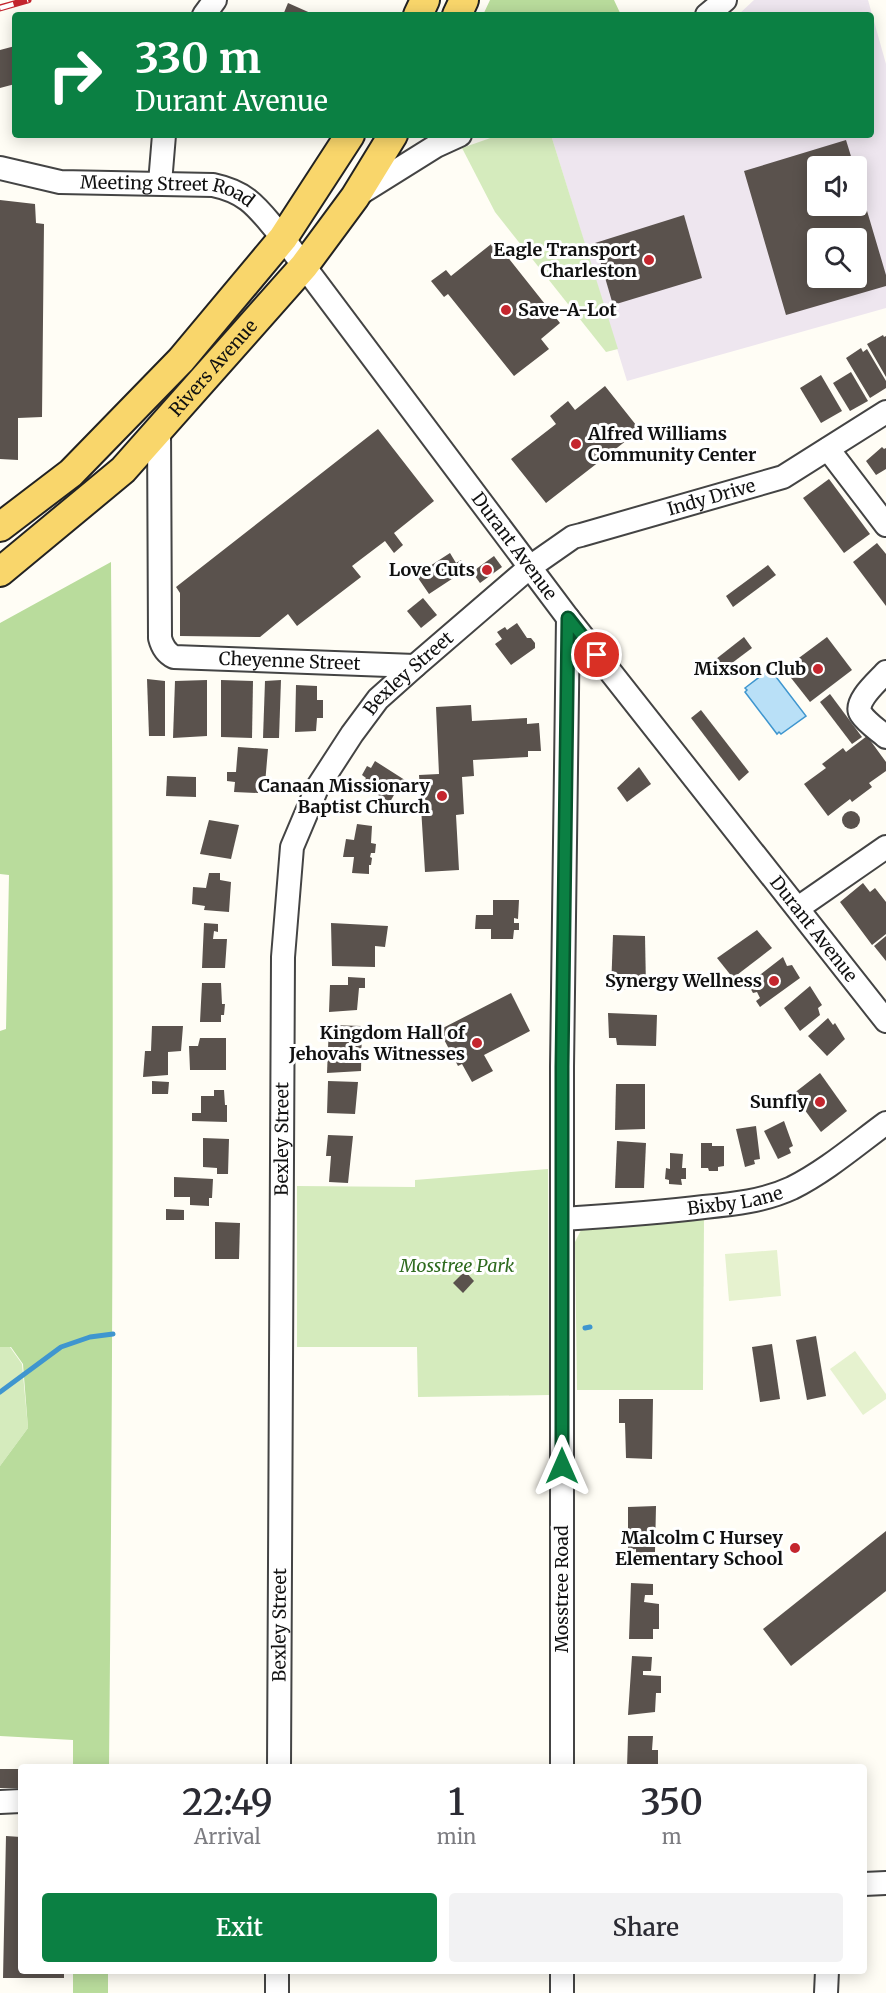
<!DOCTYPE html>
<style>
body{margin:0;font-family:Merriweather,serif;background:#f2f2f3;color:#2b2b33;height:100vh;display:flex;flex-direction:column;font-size:22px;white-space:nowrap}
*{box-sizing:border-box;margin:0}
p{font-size:20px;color:#7c7c81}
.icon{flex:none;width:33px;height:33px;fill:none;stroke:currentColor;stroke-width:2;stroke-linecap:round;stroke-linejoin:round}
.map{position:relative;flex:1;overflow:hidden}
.side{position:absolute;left:18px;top:1764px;width:849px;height:210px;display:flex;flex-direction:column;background:#fff;border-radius:6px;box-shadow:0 3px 15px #0003}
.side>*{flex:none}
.banner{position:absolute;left:12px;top:12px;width:862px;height:126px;border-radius:6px;box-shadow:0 3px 15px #0003;background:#0b8043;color:#fff;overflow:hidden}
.tools{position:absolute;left:807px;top:156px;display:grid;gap:12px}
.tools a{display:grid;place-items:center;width:60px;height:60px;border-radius:6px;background:#fff;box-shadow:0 3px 15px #0003;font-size:30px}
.pin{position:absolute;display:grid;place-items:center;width:51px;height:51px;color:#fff;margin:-26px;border:3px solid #fff;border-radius:50%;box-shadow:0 2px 6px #0007}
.me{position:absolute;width:66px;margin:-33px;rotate:0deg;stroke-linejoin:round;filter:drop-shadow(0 0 4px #0008)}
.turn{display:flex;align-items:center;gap:21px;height:126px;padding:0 24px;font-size:27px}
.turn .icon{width:78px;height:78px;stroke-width:2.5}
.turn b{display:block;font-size:42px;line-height:51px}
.eta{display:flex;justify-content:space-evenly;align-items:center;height:102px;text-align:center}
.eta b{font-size:36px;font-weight:600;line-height:42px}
.button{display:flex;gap:12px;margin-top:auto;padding:12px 24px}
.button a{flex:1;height:69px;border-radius:6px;background:#0b8043;color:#fff;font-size:24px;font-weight:600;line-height:69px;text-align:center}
.button a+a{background:#f2f2f3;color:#2b2b33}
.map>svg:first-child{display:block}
.industrial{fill:#eee6ef;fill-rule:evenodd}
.green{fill:#d5ebbd}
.forest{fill:#b9dc9c}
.pitch{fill:#e6f2cf}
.water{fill:#b9e0f7;stroke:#3f96cf;stroke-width:1.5}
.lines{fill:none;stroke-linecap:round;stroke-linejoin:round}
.stream{stroke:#3f96cf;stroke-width:5}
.building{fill:#5a524d;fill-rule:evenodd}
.minor-casing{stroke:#444;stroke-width:26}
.major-casing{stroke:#222;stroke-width:32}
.minor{stroke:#fff;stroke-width:22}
.major{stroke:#f9d66b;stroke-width:28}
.rail-casing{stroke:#c4262e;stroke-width:7}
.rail{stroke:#fff;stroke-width:4.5;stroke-dasharray:14;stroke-linecap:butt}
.route-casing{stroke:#07532c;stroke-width:15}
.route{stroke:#0b8043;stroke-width:10}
.poi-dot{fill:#c4262e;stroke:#fff;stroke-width:2}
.labels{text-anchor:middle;stroke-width:6;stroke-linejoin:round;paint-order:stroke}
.street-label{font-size:18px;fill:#111;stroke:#fff}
.poi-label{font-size:18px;font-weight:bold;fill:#111;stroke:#fff;text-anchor:end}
.park-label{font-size:18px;font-style:italic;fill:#2f6b1f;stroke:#fff}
</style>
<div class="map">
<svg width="886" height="1993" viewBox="0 0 886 1993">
<rect width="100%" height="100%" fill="#fffdf5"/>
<path class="industrial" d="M754,0H868L886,64V308L627,381L551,135H872V15H738ZM818,166H856V206H818ZM818,238H856V278H818Z"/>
<g class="green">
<polygon points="499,135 551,135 618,349 606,352 495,212 462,148"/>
<polygon points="548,1169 549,1395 418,1397 417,1347 297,1347 297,1186 415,1187 415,1180"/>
<polygon points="704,1216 703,1390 577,1390 575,1242 581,1230 591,1223"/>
<polygon points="0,1347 10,1347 22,1364 28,1428 0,1466"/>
</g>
<g class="forest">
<polygon points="490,0 614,0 621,15 483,15"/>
<path d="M111,562C114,963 113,1365 109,1767H73V1740L0,1736V1466L28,1428L23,1364L11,1347H0V1031L6,1029L9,875L0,874V623Z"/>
<rect x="73" y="1971" width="35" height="22"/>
</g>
<g class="pitch">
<polygon points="777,1250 781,1296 729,1301 725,1254"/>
<polygon points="855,1351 886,1394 886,1399 863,1415 830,1369"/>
</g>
<polygon class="water" points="770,669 806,716 781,734 779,732 777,734 745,692 747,690 745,688"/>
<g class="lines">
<g class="stream">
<polyline points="585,1328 590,1327"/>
<polyline points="0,1392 61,1347 90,1337 113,1334"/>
</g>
</g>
<g class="building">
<polygon points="288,3 315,15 283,15"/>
<polygon points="15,46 15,84 0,88 0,50"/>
<path d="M846,140L854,166H818V206H856L857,177L886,275V286L786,315L744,171ZM818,238H856V278H818Z"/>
<polygon points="0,200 35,204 36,223 44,224 42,417 18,418 18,460 0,459"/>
<polygon points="684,215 702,278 613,305 595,243"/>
<polygon points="495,241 560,323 541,339 549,349 514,376 448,294 444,297 431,281 446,270 451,276"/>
<polygon points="883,335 884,337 886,336 886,377 867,344"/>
<polygon points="861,348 863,352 867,349 886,381 886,388 870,398 846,358"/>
<polygon points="851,372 868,401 850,411 833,383"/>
<polygon points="821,375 842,411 821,423 800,388"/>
<polygon points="605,386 640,430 546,503 511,459 556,424 550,416 568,401 575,410"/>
<polygon points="378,429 434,501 394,533 403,545 394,553 385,541 352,566 361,577 297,626 288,614 260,637 180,636 180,593 176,587"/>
<polygon points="882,447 884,449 886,448 886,469 876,475 866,461"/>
<polygon points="829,479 870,534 844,553 803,498"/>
<polygon points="877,543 886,554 886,606 853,562"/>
<polygon points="450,553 456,563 461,560 467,569 429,594 416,575"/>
<polygon points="494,556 502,567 480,583 472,572"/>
<polygon points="768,565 776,575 733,607 726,596"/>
<polygon points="423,598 437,615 421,628 407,611"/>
<polygon points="517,623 527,638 531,638 535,643 535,648 511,665 495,644 502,639 497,632 505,627 507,630"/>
<polygon points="744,637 752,648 724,669 716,659"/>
<polygon points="827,637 852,670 810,702 784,669"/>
<polygon points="147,679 165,681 165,736 149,736"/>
<polygon points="207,680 207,736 173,738 175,681"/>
<polygon points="221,680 253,681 252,738 221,737"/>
<polygon points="281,680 279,738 263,738 265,681"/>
<polygon points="296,685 317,686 317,700 323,700 323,718 317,718 316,731 295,732"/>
<polygon points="830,694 862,737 852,744 820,702"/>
<polygon points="471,705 472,721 527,718 527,724 539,723 541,751 528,751 528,757 473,760 474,776 462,777 464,814 456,815 459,870 425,872 419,775 439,774 436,707"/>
<polygon points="701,710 749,772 739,781 691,718"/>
<polygon points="867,736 886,762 886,771 869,783 872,787 852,802 850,799 828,816 804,784 826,768 822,764 843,748 846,752"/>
<polygon points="238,747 268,749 265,784 259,784 258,793 234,792 235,782 227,781 227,772 236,772"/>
<polygon points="375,761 408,782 404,789 399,786 390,802 361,785 366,778 362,775 367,766 371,768"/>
<polygon points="639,767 651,784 627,802 617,788"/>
<polygon points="167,776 196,777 196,797 166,796"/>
<circle cx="851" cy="820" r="9"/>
<polygon points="209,820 239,825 231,859 200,854"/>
<polygon points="357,824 372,826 371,843 376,844 375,853 371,853 370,857 372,858 371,865 369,865 369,874 352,873 354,857 343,857 346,839 354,840"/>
<polygon points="209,873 220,873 220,880 231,882 229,912 204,910 205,906 192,904 193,887 206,888"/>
<polygon points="863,883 870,892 875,888 886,902 886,934 872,945 840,902"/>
<polygon points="493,900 519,900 518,919 514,918 514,923 519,923 519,930 514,930 513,939 491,939 491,929 475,929 476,915 493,915"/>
<polygon points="204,923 218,924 218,932 214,931 213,939 227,939 225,968 202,968"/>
<polygon points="331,923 388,926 385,947 375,946 375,967 332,966"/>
<polygon points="757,930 772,948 733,978 717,958"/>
<polygon points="613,935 645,936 646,988 611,990"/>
<polygon points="886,936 886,961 874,946"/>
<polygon points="783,957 787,966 792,965 800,978 760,1007 756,1001 760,998 757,992 753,993 748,984"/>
<polygon points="348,977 365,978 365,988 359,988 357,1010 329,1012 330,985 348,985"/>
<polygon points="202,983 221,983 222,1004 225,1004 224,1015 221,1015 221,1022 200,1022"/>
<polygon points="810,986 822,1005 818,1008 820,1015 800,1031 784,1008"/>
<polygon points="511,993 530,1031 484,1055 493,1071 472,1082 462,1064 458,1066 439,1030"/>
<polygon points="608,1013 657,1015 656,1046 617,1045 616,1038 609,1038"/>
<polygon points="828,1018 833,1025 835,1023 845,1039 827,1056 808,1036"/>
<polygon points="329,1025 362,1026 361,1071 327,1073"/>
<polygon points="152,1026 183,1026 181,1051 168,1052 168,1075 143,1077 145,1051 151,1051"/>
<polygon points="200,1038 226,1038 226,1070 190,1070 189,1046 198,1046"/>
<polygon points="820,1073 847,1111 821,1132 793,1094"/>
<polygon points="152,1081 169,1082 168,1094 152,1094"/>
<polygon points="328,1081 358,1082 355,1114 327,1113"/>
<polygon points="616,1084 645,1084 645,1129 615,1130"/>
<polygon points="214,1090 224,1090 225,1105 227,1105 227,1122 192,1121 192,1113 201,1113 201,1096 214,1096"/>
<polygon points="784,1121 793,1146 789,1148 791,1153 778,1159 764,1131"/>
<polygon points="756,1126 760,1159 754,1160 755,1164 745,1167 736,1129"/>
<polygon points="328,1135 353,1136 348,1183 329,1182 331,1156 326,1156"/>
<polygon points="203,1138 229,1139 228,1174 217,1174 217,1168 203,1167"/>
<polygon points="617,1141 646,1143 644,1188 615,1188"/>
<polygon points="701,1143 712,1143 712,1146 724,1146 724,1166 718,1167 718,1171 709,1171 708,1168 701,1168"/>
<polygon points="670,1153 683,1154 682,1168 686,1168 686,1179 681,1179 682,1185 669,1184 669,1180 665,1179 666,1168 670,1169"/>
<polygon points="174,1177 213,1179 212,1198 209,1198 209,1206 190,1205 190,1197 174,1197"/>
<polygon points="166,1209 184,1210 184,1220 166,1220"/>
<polygon points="215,1222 240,1223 239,1259 215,1259"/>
<polygon points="465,1271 474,1281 463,1293 453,1283"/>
<polygon points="816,1336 826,1396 807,1400 796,1340"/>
<polygon points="772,1344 780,1399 760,1402 752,1347"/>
<polygon points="619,1399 653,1399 652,1459 626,1458 625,1423 619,1423"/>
<polygon points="656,1506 655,1552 636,1553 636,1549 628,1550 628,1507"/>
<polygon points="886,1531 886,1591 791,1666 763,1629"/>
<polygon points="631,1583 653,1584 653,1595 645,1595 644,1602 659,1604 659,1629 653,1629 653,1639 629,1639"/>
<polygon points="632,1656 652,1657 651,1671 643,1671 643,1675 661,1676 661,1693 656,1693 655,1712 628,1715"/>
<polygon points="628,1736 653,1736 652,1750 658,1750 658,1767 627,1767"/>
<rect x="0" y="1769" width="21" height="19"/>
<polygon points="6,1836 21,1837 21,1971 64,1971 64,1978 3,1978"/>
</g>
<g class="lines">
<defs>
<g id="minor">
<polyline points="204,15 215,0"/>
<polyline points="707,15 725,0"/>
<path id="s1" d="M0,168L60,182L213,185C251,193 259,211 283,238L568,618L886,1021"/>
<polyline points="160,183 164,135"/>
<polyline points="356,196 436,146 460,135"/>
<path id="s2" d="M159,427L160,638C162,646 166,653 174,657L415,666"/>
<polyline points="828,449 886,525"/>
<path d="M886,672C878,681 853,702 861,714C867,723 878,730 886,737"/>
<polyline points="798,908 886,847"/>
<path id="s3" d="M562,1219C610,1216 657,1213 704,1207C734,1204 764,1201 792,1188C826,1171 856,1145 886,1123"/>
<path id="s4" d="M279,1767L283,957L292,847L317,788L352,734L378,699L415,666L530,567L573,537L581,535L783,477L886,412"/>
<polyline points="562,1767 562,1067 568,618"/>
<polyline points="0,1802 21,1801"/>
<polyline points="864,1884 886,1883"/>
<polyline points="562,1971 562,1993"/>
<polyline points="277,1993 277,1971"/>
<polyline points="826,1993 827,1971"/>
</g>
<g id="major">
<polyline points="418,15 425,0"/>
<polyline points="457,15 464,0"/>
<polyline points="0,527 71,473 181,360 283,238 350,135"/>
<path id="s5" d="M0,572L123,470L304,266L355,197L393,135"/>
</g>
</defs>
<use href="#minor" class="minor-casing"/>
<use href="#major" class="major-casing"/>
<use href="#minor" class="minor"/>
<use href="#major" class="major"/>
<defs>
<polyline id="rail" points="0,8 28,0"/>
</defs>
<use href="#rail" class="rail-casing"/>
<use href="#rail" class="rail"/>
</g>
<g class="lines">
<defs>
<polyline id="route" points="562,1466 562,1067 568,618 597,655"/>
</defs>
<use href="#route" class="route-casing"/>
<use href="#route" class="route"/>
</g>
<g class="poi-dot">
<circle cx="649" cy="260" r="6"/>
<circle cx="506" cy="310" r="6"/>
<circle cx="576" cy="444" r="6"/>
<circle cx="487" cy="570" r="6"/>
<circle cx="818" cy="669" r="6"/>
<circle cx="442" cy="796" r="6"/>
<circle cx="774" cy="981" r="6"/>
<circle cx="477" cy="1043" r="6"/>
<circle cx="820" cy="1102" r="6"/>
<circle cx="795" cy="1548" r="6"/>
</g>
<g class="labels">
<g class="street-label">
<text dy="6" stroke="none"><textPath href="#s1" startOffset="170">Meeting Street Road</textPath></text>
<text dy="6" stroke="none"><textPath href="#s5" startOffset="296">Rivers Avenue</textPath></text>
<text dy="6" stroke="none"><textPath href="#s4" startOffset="1490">Indy Drive</textPath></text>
<text dy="6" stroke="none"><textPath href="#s1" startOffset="690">Durant Avenue</textPath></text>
<text dy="6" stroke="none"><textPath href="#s2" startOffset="351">Cheyenne Street</textPath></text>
<text dy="6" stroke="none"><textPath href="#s4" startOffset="1132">Bexley Street</textPath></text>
<text dy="6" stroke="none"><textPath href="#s1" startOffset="1176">Durant Avenue</textPath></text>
<text dy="6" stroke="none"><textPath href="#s4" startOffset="628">Bexley Street</textPath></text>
<text dy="6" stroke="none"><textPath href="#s3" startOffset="174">Bixby Lane</textPath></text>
<text transform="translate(562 1589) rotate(-90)" y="6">Mosstree Road</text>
<text dy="6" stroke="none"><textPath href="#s4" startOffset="142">Bexley Street</textPath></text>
</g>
<g class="poi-label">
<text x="637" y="256">Eagle Transport<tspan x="637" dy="21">Charleston</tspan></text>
<text x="518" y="316" text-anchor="start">Save-A-Lot</text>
<text x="588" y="440" text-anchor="start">Alfred Williams<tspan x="588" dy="21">Community Center</tspan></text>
<text x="475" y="576">Love Cuts</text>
<text x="806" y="675">Mixson Club</text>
<text x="430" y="792">Canaan Missionary<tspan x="430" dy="21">Baptist Church</tspan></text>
<text x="762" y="987">Synergy Wellness</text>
<text x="465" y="1039">Kingdom Hall of<tspan x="465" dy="21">Jehovahs Witnesses</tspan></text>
<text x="808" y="1108">Sunfly</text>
<text x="783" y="1544">Malcolm C Hursey<tspan x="783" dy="21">Elementary School</tspan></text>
</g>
<g class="park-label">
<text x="457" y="1272">Mosstree Park</text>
</g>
</g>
</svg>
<div class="tools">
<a><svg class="icon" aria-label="sound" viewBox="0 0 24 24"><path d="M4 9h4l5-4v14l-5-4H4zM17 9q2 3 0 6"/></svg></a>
<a><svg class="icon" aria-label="search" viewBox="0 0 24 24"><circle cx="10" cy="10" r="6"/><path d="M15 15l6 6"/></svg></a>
</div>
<div class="pin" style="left:597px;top:655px;background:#d93025"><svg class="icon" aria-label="arrive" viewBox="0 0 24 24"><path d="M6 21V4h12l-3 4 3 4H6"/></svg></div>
<svg class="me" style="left:562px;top:1466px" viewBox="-20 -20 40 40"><path d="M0-17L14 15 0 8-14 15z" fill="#0b8043" stroke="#fff" stroke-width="4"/></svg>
<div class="banner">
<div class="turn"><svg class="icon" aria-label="right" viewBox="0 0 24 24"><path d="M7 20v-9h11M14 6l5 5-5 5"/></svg><div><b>330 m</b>Durant Avenue</div></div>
</div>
<section class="side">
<div class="eta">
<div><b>22:49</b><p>Arrival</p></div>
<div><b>1</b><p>min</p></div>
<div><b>350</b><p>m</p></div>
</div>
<div class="button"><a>Exit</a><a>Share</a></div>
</section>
</div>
